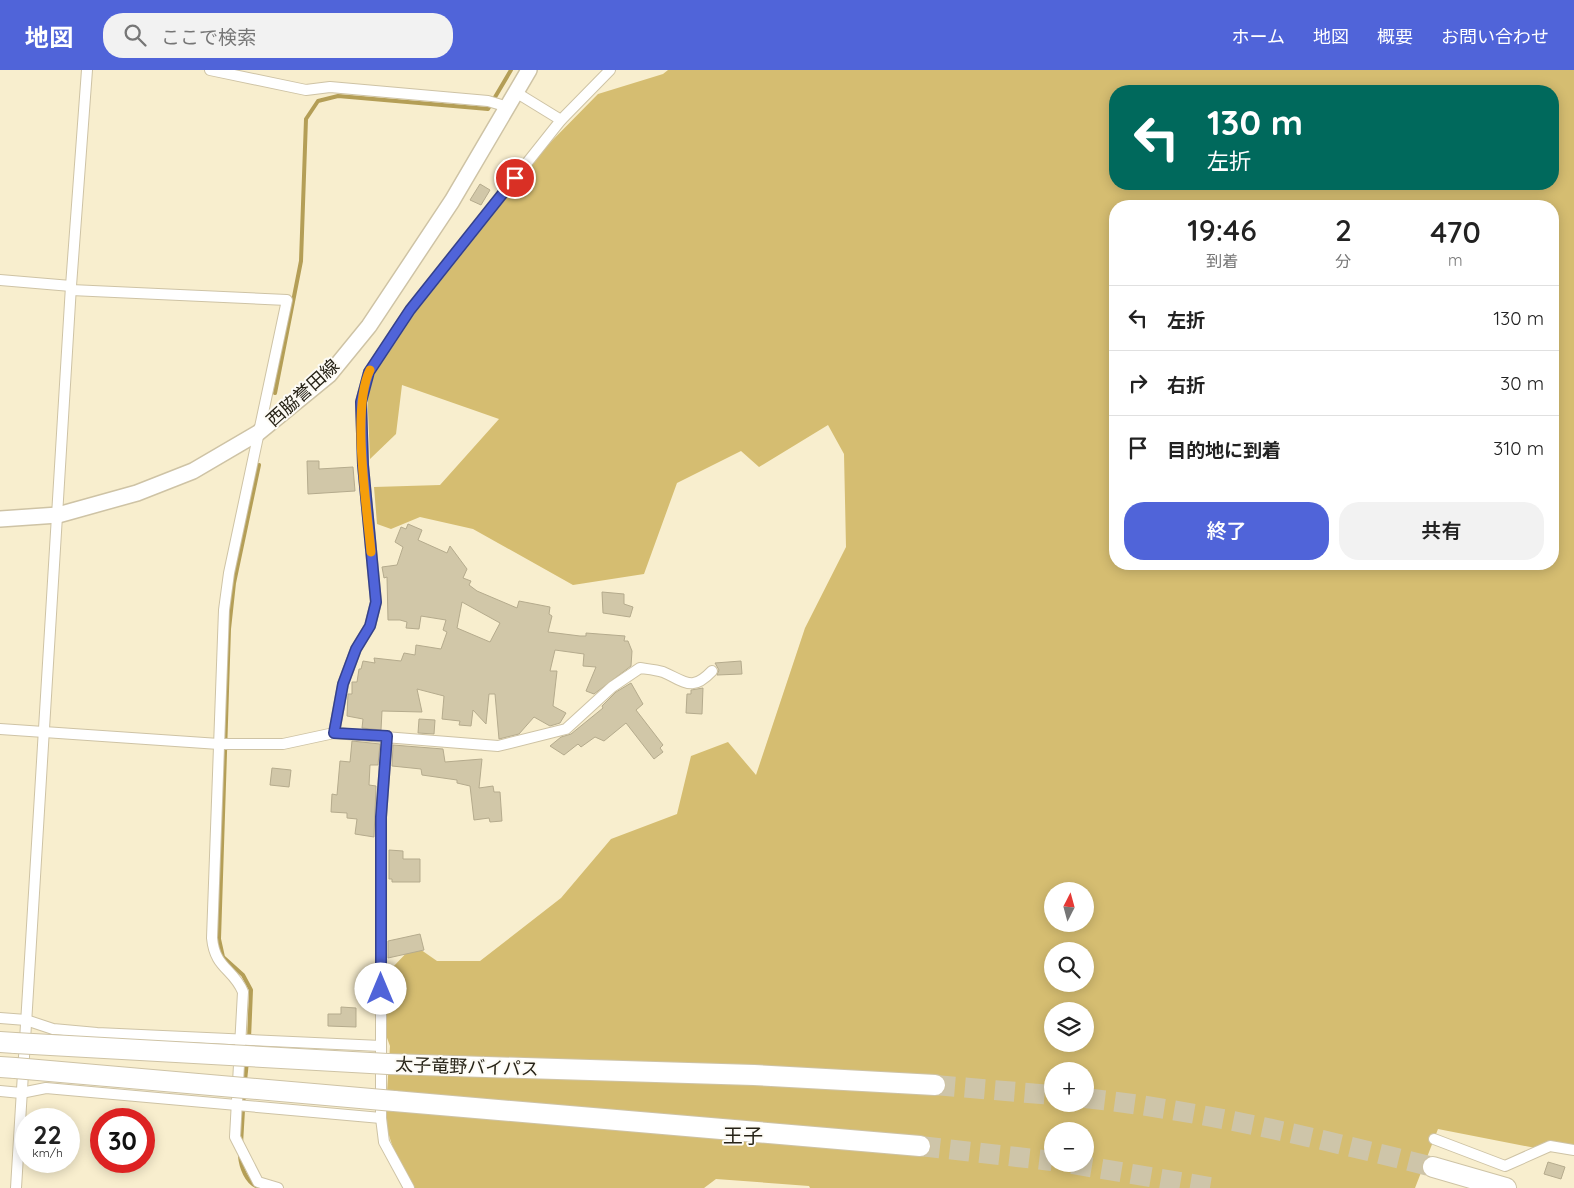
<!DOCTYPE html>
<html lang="ja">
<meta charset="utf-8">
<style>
body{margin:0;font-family:Quicksand,"Noto Sans JP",sans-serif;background:#f2f2f2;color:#222;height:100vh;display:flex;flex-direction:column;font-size:19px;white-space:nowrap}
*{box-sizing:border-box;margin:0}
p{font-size:16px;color:#767676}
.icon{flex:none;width:28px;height:28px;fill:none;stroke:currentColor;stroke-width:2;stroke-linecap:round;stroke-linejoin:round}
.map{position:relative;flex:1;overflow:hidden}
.panel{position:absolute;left:1109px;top:130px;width:450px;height:370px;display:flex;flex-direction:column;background:#fff;border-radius:20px;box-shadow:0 2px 12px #0003}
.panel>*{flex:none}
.hud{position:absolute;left:1109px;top:15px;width:450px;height:105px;border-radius:20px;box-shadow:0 2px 12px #0003;background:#00695c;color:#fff;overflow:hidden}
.needle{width:32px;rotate:6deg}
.controls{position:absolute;left:1044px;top:812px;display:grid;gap:10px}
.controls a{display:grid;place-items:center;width:50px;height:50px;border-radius:50%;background:#fff;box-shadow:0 2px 12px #0003;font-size:25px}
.speed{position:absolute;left:15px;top:1038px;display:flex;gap:10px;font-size:25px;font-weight:700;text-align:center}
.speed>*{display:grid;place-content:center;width:65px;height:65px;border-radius:50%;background:#fff;box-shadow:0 2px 12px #0003;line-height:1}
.speed small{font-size:12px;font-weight:400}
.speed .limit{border:8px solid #d22;background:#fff;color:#111}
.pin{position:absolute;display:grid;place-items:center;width:42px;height:42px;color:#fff;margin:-21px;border:2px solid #fff;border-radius:50%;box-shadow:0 1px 5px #0007}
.me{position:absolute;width:55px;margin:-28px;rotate:0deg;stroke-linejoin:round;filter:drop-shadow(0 0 4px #0008)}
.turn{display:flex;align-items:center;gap:18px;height:105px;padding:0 15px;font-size:22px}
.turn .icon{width:65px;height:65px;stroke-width:2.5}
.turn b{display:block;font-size:35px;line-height:42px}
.eta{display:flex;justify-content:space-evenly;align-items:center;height:85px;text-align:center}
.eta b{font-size:30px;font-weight:600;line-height:35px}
.cta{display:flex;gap:10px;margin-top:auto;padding:10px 15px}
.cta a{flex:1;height:58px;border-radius:20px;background:#5064d9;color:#fff;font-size:20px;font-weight:600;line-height:58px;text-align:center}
.cta a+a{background:#f2f2f2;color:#222}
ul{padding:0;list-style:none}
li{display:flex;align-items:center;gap:15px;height:65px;padding:0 15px;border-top:1px solid #e0e0e0}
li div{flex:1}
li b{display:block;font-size:19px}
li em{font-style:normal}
header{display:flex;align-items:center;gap:30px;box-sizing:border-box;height:70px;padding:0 25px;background:#5064d9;color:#fff}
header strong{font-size:24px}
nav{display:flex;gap:28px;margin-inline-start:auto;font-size:18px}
.search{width:350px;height:45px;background:#f2f2f2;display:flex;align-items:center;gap:12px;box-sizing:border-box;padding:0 18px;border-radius:20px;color:#767676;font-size:19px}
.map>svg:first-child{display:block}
.green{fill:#d5bd71;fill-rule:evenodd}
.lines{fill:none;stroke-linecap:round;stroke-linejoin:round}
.stream{stroke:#b49e56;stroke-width:4}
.building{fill:#d1c7a8;stroke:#b5ab8d;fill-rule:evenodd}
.motorway-tunnel{stroke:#cec5a9;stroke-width:20;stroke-dasharray:20 10;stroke-linecap:butt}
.minor-casing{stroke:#cec3a5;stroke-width:12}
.secondary-casing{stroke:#cec3a5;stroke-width:18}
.motorway-casing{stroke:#cec3a5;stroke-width:22}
.minor{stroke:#fff;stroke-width:10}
.secondary{stroke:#fff;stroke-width:15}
.motorway{stroke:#fff;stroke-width:20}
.motorway-bridge-casing{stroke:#cec3a5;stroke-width:22;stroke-linecap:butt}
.motorway-bridge{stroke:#fff;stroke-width:20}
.route-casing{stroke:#34418d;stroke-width:12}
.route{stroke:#5064d9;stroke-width:9}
.slow{stroke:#f59e0b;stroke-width:9}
.labels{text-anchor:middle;stroke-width:4;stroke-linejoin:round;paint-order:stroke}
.street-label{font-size:18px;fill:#272317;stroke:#fdfbf5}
.quarter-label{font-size:20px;fill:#272317;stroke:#fdfbf5}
</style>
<header>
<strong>地図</strong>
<div class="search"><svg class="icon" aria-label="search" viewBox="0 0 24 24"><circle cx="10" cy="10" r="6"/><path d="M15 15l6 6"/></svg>ここで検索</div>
<nav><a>ホーム</a><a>地図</a><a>概要</a><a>お問い合わせ</a></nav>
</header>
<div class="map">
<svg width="1574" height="1118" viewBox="0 0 1574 1118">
<rect width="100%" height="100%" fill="#f8eece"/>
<path class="green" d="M668,0H1574V1082L1566,1084L1438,1059L1415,1118H810L809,1116L716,1109L704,1118H412L402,1106L385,1053L390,976L370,921L414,875L437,891H480L561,828L611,769L677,744L691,686L728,672L756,705L805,558L846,477L844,384L828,355L759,397L741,381L677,413L644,504L573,515L473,459L420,447L391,459L377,454L374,417L440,415L499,349L402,315L396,364L370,389L367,317L383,279L534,89L598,24L663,4ZM1115,21H1552V114H1115ZM1115,136H1552V494H1115ZM1052,821H1085V854H1052ZM1052,881H1085V914H1052ZM1052,941H1085V974H1052ZM1052,1001H1085V1034H1052ZM1052,1061H1085V1094H1052Z"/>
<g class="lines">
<g class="stream">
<polyline points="275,323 301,191 306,49 318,31 338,26 488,39 511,0"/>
<polyline points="249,969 251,920 243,905 223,887 219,869 229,559 234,513 259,395"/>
<polyline points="245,1011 247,991"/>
<polyline points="241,1074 244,1023"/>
<path d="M240,1086C241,1097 246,1112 258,1117"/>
</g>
</g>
<g class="building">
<polygon points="480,114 490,120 481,135 470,130"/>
<polygon points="307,391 319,391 319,399 353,397 355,421 308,424"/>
<path d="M408,454L422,460L418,470L447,483L450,476L467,499L463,508L471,511L469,515L477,521L517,538L519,531L550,537L549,544L552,546L548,562L580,566H586V563L625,566L624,571H628L632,581L631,596L594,624L586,621L596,597L583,596L584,584L555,580L550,601H557L553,636L566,643L560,653L550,656L534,647L519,664L499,669L495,624H489L486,654L473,640L471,656L459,655L460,651L442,649L444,626L417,619L422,642L382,641L381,660L362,658L363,649L347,646L348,624H352V612H357L359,599H361L363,591L375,593L374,588L401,591L404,583L415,585L416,575L441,579L447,562L443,560L446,550L421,546L419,559L406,558L407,552L400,550H388L387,507L384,508L382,497L397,495L403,477L395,472L401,457L406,459ZM462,532L500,553L490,572L457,558Z"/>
<polygon points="602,522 624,524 624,534 633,537 630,547 603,543"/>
<polygon points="741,591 742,604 717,605 719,600 715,593"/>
<polygon points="631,613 643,634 636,640 663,675 660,678 663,682 654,689 626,653 604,671 595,667 581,677 578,674 564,685 550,676 561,667 571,664 603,638 602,636 616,622"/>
<polygon points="703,618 702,644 686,643 687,624 691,624 691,620"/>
<polygon points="419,649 435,650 434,664 418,663"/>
<polygon points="352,671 380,674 378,695 370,695 369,715 376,716 374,767 355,764 357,749 347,748 347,743 331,742 332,724 337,725 340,691 350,692"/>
<polygon points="393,675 443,679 445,692 482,689 479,718 493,716 494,722 500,722 502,751 490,752 489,748 474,750 470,716 457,713 457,710 422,705 421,699 392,696"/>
<polygon points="272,698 291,700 289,717 270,715"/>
<polygon points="389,780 403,781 403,789 420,789 420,812 392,812 392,809 389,809"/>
<polygon points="420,864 424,880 388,888 388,871"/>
<polygon points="341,937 356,938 356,957 328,956 328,944 341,944"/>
<polygon points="1548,1092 1565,1097 1561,1109 1544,1104"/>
</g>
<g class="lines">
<g class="motorway-tunnel">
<polyline points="935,1015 1052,1025"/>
<path d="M1085,1028C1203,1041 1318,1068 1433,1097"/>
<polyline points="920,1076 1052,1091"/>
<polyline points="1072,1094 1216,1118"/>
</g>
<defs>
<g id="minor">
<polyline points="210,0 306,20 330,17 488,31 508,37"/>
<polyline points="517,23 561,50"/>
<path d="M0,210L71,216V220L287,230L229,503L224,540L212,868C215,899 233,898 243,922L235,1067L258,1112L278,1118"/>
<path d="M0,659L219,674H283L334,663L498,676L566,659L612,617L640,598C647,599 657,600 663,602C686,612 692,622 712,601"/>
<polyline points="334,663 343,614 356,579 370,556 376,532 363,395 361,332 369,302 410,240 561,50 610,0"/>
<polyline points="387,666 381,747 381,1048 384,1072 409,1118"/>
<polyline points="0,948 26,950 53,959 97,963 381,976"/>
<polyline points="0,1021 21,1023 46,1018 381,1048"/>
<polyline points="1434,1069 1505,1096 1550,1076 1574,1080"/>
<polyline points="16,1118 71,216 87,0"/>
</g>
<polyline id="secondary" points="0,449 58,445 137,423 193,401 258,363 329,305 369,256 452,131 529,0"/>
<g id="motorway">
<polyline points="0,972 15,973"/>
<polyline points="388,994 754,1005 935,1015"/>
<polyline points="0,997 15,998"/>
<polyline points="394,1031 920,1076"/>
<polyline points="1433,1097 1506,1118"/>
</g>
</defs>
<use href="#minor" class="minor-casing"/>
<use href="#secondary" class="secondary-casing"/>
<use href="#motorway" class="motorway-casing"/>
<use href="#minor" class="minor"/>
<use href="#secondary" class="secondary"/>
<use href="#motorway" class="motorway"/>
<defs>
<g id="motorway-bridge">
<polyline points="15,973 388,994"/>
<polyline points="15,998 394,1031"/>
</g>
</defs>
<use href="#motorway-bridge" class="motorway-bridge-casing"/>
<use href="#motorway-bridge" class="motorway-bridge"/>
</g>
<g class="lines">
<defs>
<polyline id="route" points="381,919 381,747 387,666 334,663 343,614 356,579 370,556 376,532 363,395 361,332 369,302 410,240 515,108"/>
</defs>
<use href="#route" class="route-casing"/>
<use href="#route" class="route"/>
<path class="slow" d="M370,300C351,338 367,437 371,482"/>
</g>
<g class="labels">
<g class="street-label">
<text transform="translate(303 323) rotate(-42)" y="6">西脇誉田線</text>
<text transform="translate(467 997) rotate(2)" y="6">太子竜野バイパス</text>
</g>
<g class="quarter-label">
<text x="743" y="1073">王子</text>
</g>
</g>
</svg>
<div class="controls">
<a><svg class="needle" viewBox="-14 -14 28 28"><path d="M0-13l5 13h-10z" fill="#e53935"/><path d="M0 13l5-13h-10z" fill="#767676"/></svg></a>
<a><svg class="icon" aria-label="search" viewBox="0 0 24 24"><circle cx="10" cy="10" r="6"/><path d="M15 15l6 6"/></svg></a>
<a><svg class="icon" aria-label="layers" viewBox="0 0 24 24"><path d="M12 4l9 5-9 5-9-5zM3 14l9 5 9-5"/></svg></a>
<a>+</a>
<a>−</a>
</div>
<div class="speed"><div>22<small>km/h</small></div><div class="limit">30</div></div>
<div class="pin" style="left:515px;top:108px;background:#d93025"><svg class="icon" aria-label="arrive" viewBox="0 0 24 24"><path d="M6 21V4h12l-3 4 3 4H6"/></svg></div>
<svg class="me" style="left:381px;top:919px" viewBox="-20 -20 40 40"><circle r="19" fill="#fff"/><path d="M0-13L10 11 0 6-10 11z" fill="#5064d9"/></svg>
<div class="hud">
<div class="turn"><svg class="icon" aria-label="left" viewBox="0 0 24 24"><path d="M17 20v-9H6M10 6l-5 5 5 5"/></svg><div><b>130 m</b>左折</div></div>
</div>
<section class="panel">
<div class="eta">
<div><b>19:46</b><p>到着</p></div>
<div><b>2</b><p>分</p></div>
<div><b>470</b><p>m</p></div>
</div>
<ul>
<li><svg class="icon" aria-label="left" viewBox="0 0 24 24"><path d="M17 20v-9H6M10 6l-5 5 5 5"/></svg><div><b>左折</b></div><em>130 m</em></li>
<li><svg class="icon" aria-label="right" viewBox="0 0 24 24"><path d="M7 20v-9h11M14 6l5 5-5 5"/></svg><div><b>右折</b></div><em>30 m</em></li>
<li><svg class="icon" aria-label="arrive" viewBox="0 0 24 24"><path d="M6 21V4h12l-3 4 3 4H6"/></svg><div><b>目的地に到着</b></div><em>310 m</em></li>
</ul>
<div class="cta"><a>終了</a><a>共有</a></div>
</section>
</div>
